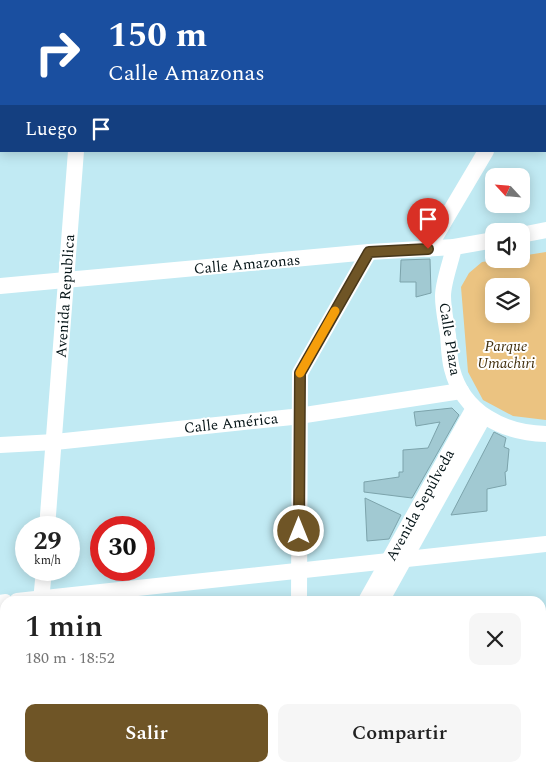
<!DOCTYPE html>
<html lang="es">
<meta charset="utf-8">
<style>
body{margin:0;font-family:Spectral,serif;background:#f6f6f6;color:#222;height:100vh;display:flex;flex-direction:column;font-size:19px;white-space:nowrap}
*{box-sizing:border-box;margin:0}
p{font-size:16px;color:#767676}
.icon{flex:none;width:28px;height:28px;fill:none;stroke:currentColor;stroke-width:2;stroke-linecap:round;stroke-linejoin:round}
.map{position:relative;flex:1;overflow:hidden}
.details{position:absolute;left:0px;top:596px;width:546px;height:176px;display:flex;flex-direction:column;background:#fff;border-radius:15px 15px 0 0;box-shadow:0 2px 12px #0003}
.details>*{flex:none}
.banner{position:absolute;left:0px;top:0px;width:546px;height:152px;box-shadow:0 2px 12px #0003;background:#1a4fa0;color:#fff;overflow:hidden}
.needle{width:32px;rotate:296deg}
.buttons{position:absolute;left:485px;top:168px;display:grid;gap:10px}
.buttons a{display:grid;place-items:center;width:45px;height:45px;border-radius:10px;background:#fff;box-shadow:0 2px 12px #0003;font-size:25px}
.speed{position:absolute;left:15px;top:516px;display:flex;gap:10px;font-size:25px;font-weight:700;text-align:center}
.speed>*{display:grid;place-content:center;width:65px;height:65px;border-radius:50%;background:#fff;box-shadow:0 2px 12px #0003;line-height:1}
.speed small{font-size:12px;font-weight:400}
.speed .limit{border:8px solid #d22;background:#fff;color:#111}
.pin{position:absolute;display:grid;place-items:center;width:42px;height:42px;color:#fff;margin:-51px -21px;border-radius:50% 50% 50% 0;rotate:-45deg;box-shadow:0 0 5px #0007}
.pin .icon{rotate:45deg}
.me{position:absolute;width:55px;margin:-28px;rotate:0deg;stroke-linejoin:round;filter:drop-shadow(0 0 4px #0008)}
.turn{display:flex;align-items:center;gap:18px;height:105px;padding:0 25px;font-size:22px}
.turn .icon{width:65px;height:65px;stroke-width:2.5}
.turn b{display:block;font-size:35px;line-height:42px}
.then{display:flex;align-items:center;height:48px;padding:0 25px;background:#0003;gap:10px;font-size:19px}
.round{display:grid;place-items:center;flex:none;width:52px;height:52px;border-radius:10px;background:#f6f6f6}
.overview{display:flex;align-items:center;justify-content:space-between;height:85px;padding:0 25px}
h1{font-size:30px;font-weight:600;line-height:38px}
.action{display:flex;gap:10px;margin-top:auto;padding:10px 25px}
.action a{flex:1;height:58px;border-radius:10px;background:#6f5526;color:#fff;font-size:20px;font-weight:600;line-height:58px;text-align:center}
.action a+a{background:#f6f6f6;color:#222}
.map>svg:first-child{display:block}
.green{fill:#ebc381;fill-rule:evenodd}
.building{fill:#a1c9d2;stroke:#7ca3ab}
.lines{fill:none;stroke-linecap:round;stroke-linejoin:round}
.minor{stroke:#fff;stroke-width:16}
.route-casing{stroke:#483719;stroke-width:12}
.route{stroke:#6f5526;stroke-width:9}
.slow{stroke:#f59e0b;stroke-width:9}
.labels{text-anchor:middle;stroke-width:4;stroke-linejoin:round;paint-order:stroke}
.street-label{font-size:15px;fill:#051417;stroke:#fff}
.park-label{font-size:15px;font-style:italic;fill:#422f0d;stroke:#fff}
</style>
<div class="map">
<svg width="546" height="772" viewBox="0 0 546 772">
<rect width="100%" height="100%" fill="#c1eaf3"/>
<g class="green">
<polygon points="396,0 499,0 499,1 397,1"/>
<path d="M546,252V420L513,416L483,400L468,372L461,287L469,273L482,262L501,259H521V256ZM494,286H521V314H494Z"/>
</g>
<g class="building">
<polygon points="430,259 431,293 416,297 416,282 400,282 401,260"/>
<polygon points="452,408 459,415 412,498 364,492 364,482 399,477 399,472 403,472 403,450 428,448 440,422 416,426 414,412"/>
<polygon points="494,432 506,438 504,447 509,449 507,471 505,472 506,485 487,489 487,511 451,515"/>
<polygon points="365,498 401,515 389,539 367,541"/>
</g>
<g class="lines">
<g class="minor">
<polyline points="367,0 367,1"/>
<polyline points="521,0 521,1"/>
<polyline points="543,0 543,1"/>
<polyline points="87,1 87,0"/>
<polyline points="545,52 546,81"/>
<polyline points="0,135 1,135"/>
<polyline points="521,235 546,230"/>
<path d="M454,247C451,262 443,282 443,296C443,309 446,322 448,335C449,346 449,358 452,369C463,413 504,433 546,434"/>
<polyline points="428,249 486,151"/>
<polyline points="0,286 369,252 454,247 494,240"/>
<polyline points="0,445 55,442 292,417 461,391"/>
<polyline points="47,528 76,151"/>
<polyline points="17,601 546,544"/>
<polyline points="41,601 44,570"/>
<polyline points="299,601 300,373 369,252"/>
<polyline points="366,601 474,408"/>
<polyline points="381,601 484,416"/>
<polyline points="0,603 5,602"/>
<polyline points="541,697 546,696"/>
<polyline points="0,755 5,754"/>
<polyline points="29,772 29,768"/>
<polyline points="270,772 272,768"/>
<polyline points="287,772 289,768"/>
</g>
</g>
<g class="lines">
<defs>
<polyline id="route" points="299,531 300,373 369,252 428,249"/>
</defs>
<use href="#route" class="route-casing"/>
<use href="#route" class="route"/>
<polyline class="slow" points="300,373 335,311"/>
</g>
<g class="labels">
<g class="street-label">
<text transform="translate(247 264) rotate(-5)" y="5">Calle Amazonas</text>
<text transform="translate(65 296) rotate(-86)" y="5">Avenida Republica</text>
<text transform="translate(450 339) rotate(81)" y="5">Calle Plaza</text>
<text transform="translate(231 423) rotate(-6)" y="5">Calle América</text>
<text transform="translate(420 505) rotate(-61)" y="5">Avenida Sepúlveda</text>
</g>
<g class="park-label">
<text x="506" y="351">Parque<tspan x="506" dy="17">Umachiri</tspan></text>
</g>
</g>
</svg>
<div class="buttons">
<a><svg class="needle" viewBox="-14 -14 28 28"><path d="M0-13l5 13h-10z" fill="#e53935"/><path d="M0 13l5-13h-10z" fill="#767676"/></svg></a>
<a><svg class="icon" aria-label="sound" viewBox="0 0 24 24"><path d="M4 9h4l5-4v14l-5-4H4zM17 9q2 3 0 6"/></svg></a>
<a><svg class="icon" aria-label="layers" viewBox="0 0 24 24"><path d="M12 4l9 5-9 5-9-5zM3 14l9 5 9-5"/></svg></a>
</div>
<div class="speed"><div>29<small>km/h</small></div><div class="limit">30</div></div>
<div class="pin" style="left:428px;top:249px;background:#d93025"><svg class="icon" aria-label="arrive" viewBox="0 0 24 24"><path d="M6 21V4h12l-3 4 3 4H6"/></svg></div>
<svg class="me" style="left:299px;top:531px" viewBox="-20 -20 40 40"><circle r="17" fill="#6f5526" stroke="#fff" stroke-width="3"/><path d="M0-11L8 9 0 5-8 9z" fill="#fff"/></svg>
<div class="banner">
<div class="turn"><svg class="icon" aria-label="right" viewBox="0 0 24 24"><path d="M7 20v-9h11M14 6l5 5-5 5"/></svg><div><b>150 m</b>Calle Amazonas</div></div>
<div class="then">Luego<svg class="icon" aria-label="arrive" viewBox="0 0 24 24"><path d="M6 21V4h12l-3 4 3 4H6"/></svg></div>
</div>
<section class="details">
<div class="overview"><div><h1>1 min</h1><p>180 m · 18:52</p></div><a class="round"><svg class="icon" aria-label="close" viewBox="0 0 24 24"><path d="M6 6l12 12M18 6L6 18"/></svg></a></div>
<div class="action"><a>Salir</a><a>Compartir</a></div>
</section>
</div>
